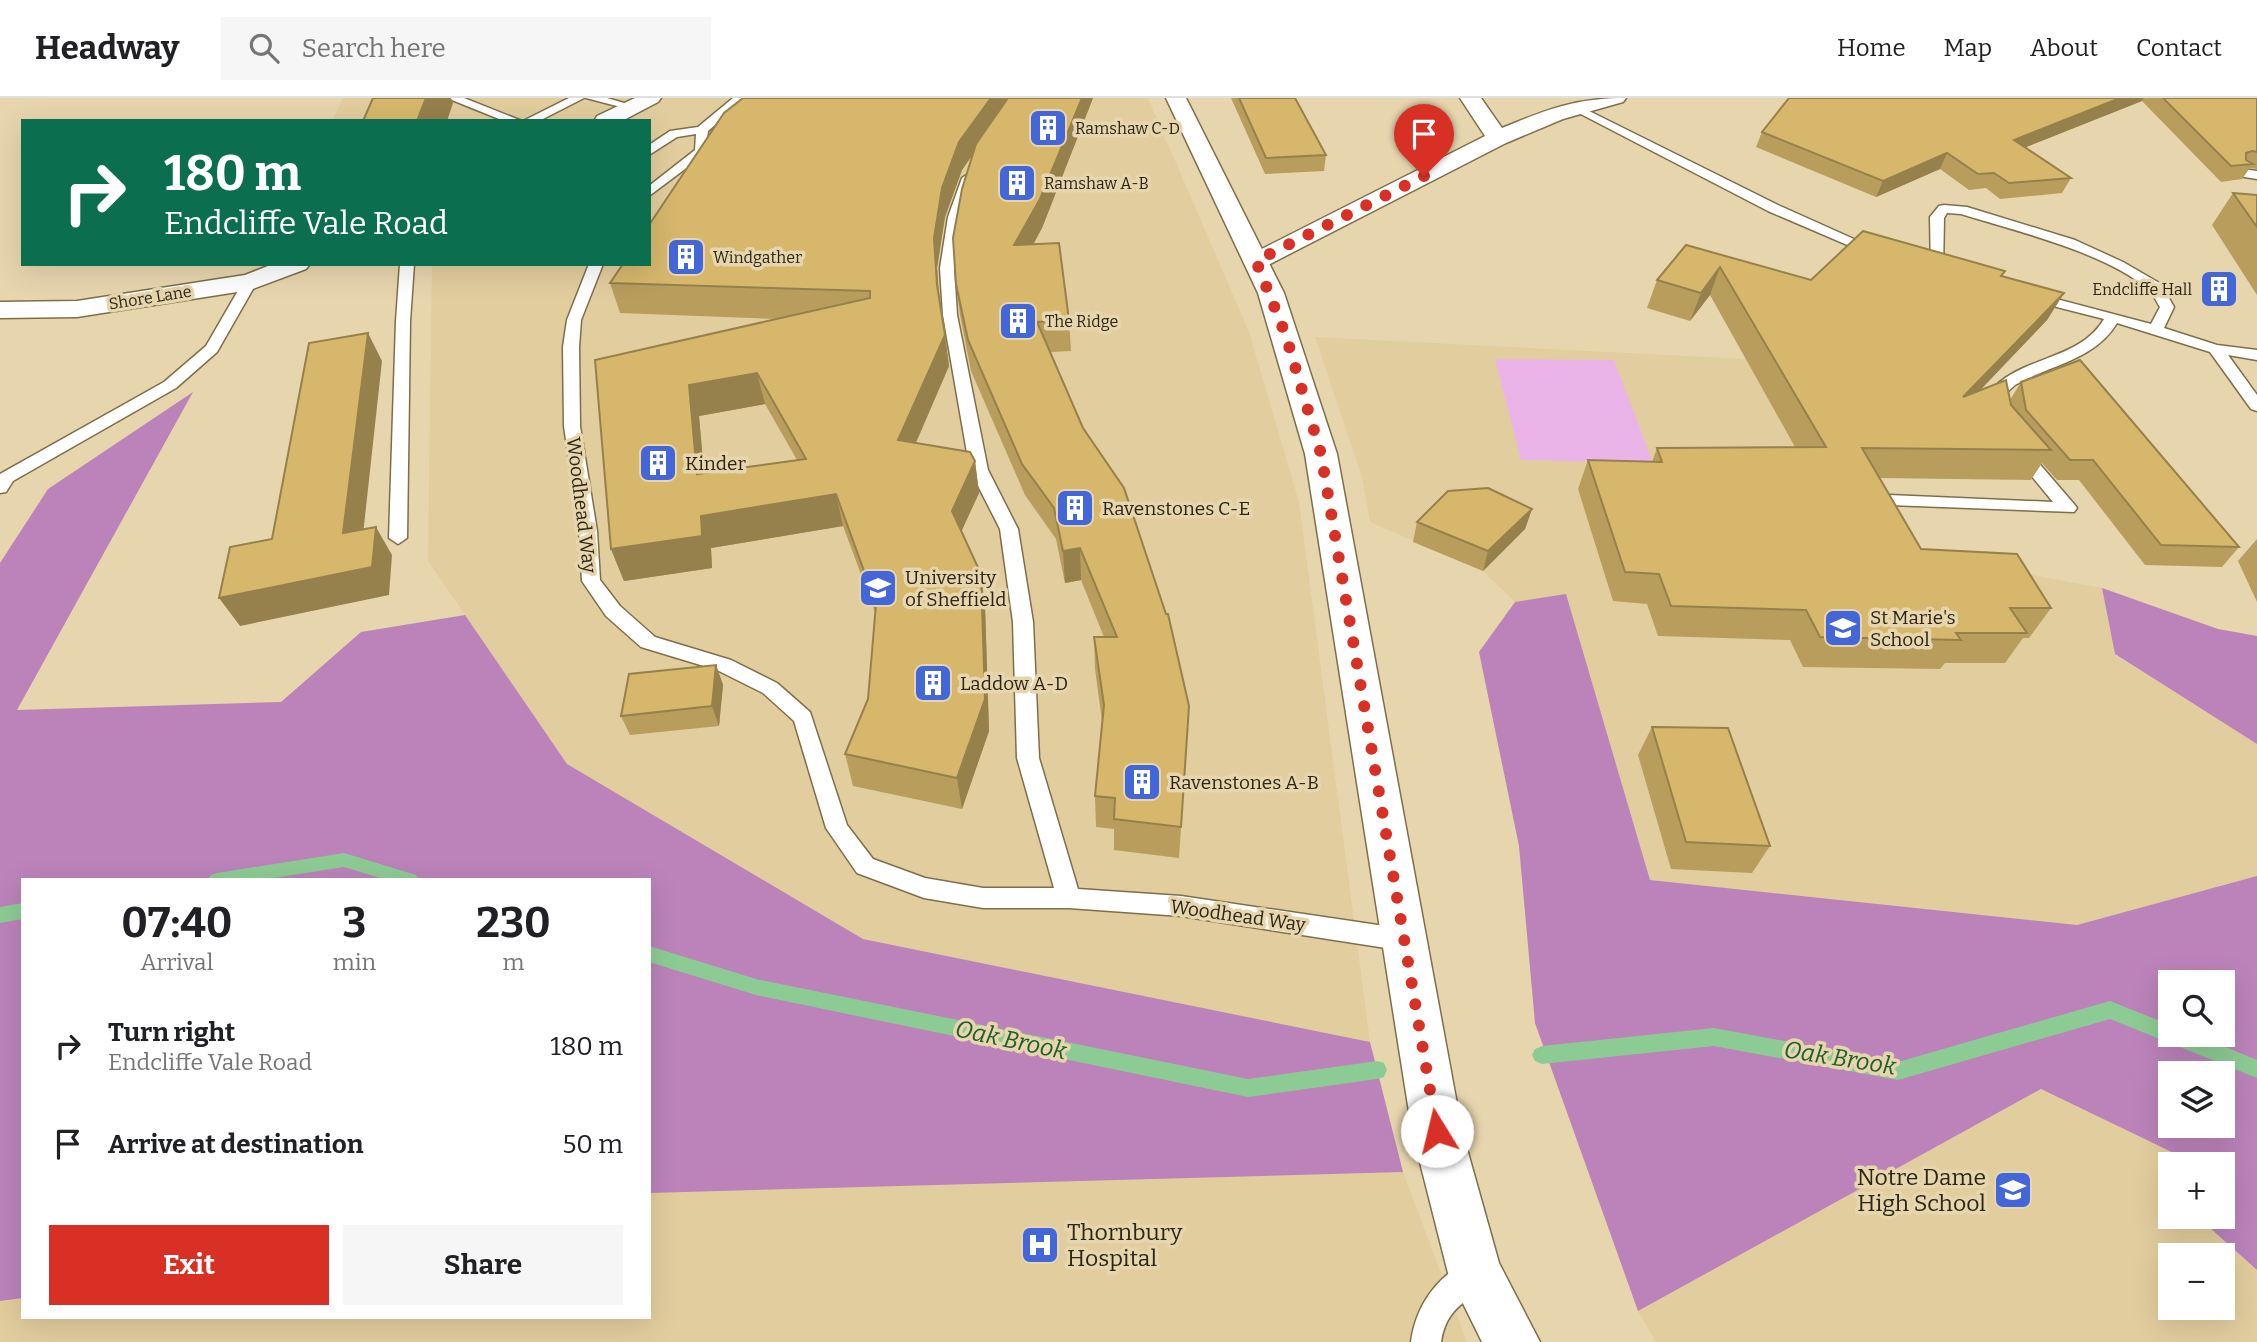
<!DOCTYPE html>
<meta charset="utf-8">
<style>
body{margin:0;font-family:Bitter,serif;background:#f6f6f6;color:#202124;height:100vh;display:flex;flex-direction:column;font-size:26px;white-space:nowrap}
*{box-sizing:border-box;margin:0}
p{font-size:23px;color:#757577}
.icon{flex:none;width:38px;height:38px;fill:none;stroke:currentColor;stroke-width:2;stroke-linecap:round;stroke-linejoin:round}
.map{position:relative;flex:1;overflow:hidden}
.panel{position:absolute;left:21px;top:780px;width:630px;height:441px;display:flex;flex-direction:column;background:#fff;border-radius:0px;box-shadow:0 7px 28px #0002}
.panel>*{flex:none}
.hud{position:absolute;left:21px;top:21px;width:630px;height:147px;border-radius:0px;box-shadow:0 7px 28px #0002;background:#0b6e4f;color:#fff;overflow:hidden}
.buttons{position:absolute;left:2158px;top:872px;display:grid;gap:14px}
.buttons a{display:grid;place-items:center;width:77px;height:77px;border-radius:0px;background:#fff;box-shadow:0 7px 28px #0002;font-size:35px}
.pin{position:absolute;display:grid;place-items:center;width:60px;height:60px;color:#fff;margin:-72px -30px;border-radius:50% 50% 50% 0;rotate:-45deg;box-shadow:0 0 7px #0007}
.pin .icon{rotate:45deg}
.me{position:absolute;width:77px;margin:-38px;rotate:351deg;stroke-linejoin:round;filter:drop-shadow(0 0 5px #0008)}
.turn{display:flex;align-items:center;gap:24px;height:147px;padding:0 28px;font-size:32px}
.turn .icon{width:91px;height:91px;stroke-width:2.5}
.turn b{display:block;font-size:49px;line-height:60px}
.eta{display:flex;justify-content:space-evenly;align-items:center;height:119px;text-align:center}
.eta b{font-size:42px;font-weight:700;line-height:49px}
.action{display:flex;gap:14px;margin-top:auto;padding:14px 28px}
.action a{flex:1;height:80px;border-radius:0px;background:#d93025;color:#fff;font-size:28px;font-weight:700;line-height:80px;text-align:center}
.action a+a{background:#f6f6f6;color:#202124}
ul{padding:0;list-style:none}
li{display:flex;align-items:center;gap:21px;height:98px;padding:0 28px}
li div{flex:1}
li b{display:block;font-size:26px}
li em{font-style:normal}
header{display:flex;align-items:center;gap:42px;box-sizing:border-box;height:98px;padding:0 35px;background:#fff;border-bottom:2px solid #e0e0e0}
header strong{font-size:33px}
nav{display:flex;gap:38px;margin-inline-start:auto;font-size:24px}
.search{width:490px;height:63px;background:#f6f6f6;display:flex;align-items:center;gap:18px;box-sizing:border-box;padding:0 24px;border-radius:0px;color:#757577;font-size:26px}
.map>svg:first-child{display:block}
.built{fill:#e2cd9e;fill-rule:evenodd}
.green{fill:#ebb4e9}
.forest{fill:#bb83ba;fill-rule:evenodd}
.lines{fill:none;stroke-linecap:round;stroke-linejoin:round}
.stream{fill:#8dcb94;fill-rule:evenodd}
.service-casing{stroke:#7e6f4a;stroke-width:3}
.minor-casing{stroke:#7e6f4a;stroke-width:3}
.tertiary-casing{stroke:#7e6f4a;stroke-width:3}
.service{fill:#fff;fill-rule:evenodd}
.minor{fill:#fff;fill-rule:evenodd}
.tertiary{fill:#fff;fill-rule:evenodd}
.wall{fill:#b89d5d;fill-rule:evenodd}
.shaded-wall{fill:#96804c}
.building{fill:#d6b76c;stroke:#96804c;stroke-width:2;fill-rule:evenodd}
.route{stroke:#d93025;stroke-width:12;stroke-dasharray:0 21.6}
.labels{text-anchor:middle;stroke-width:7;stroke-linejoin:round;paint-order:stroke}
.far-poi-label{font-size:16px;fill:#2c2616;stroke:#e7d5ae;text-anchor:start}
.far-street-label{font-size:16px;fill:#2c2616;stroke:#e7d5ae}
.poi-label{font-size:19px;fill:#2c2616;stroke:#e7d5ae;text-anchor:start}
.street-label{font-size:19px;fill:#2c2616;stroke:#e7d5ae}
.near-poi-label{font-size:23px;fill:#2c2616;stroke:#e7d5ae;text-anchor:end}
.near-water-label{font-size:24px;font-style:italic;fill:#1e5f2b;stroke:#e7d5ae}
</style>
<header>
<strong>Headway</strong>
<div class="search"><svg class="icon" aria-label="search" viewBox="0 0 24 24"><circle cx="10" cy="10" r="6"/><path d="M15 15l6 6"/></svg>Search here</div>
<nav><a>Home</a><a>Map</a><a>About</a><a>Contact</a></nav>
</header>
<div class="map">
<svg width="2257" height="1244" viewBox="0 0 2257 1244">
<rect width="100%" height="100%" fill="#e7d5ae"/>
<g class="built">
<polygon points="343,0 1148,0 1249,234 1299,404 1370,944 863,841 567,666 428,463 432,166 649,166 649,23 332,23"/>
<polygon points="1315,239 1746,261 1848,443 2102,490 2115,557 2257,646 2257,778 2077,827 1650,782 1566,497 1515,504 1483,473 1370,424 1362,379"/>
<path d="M2041,991L2182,1059L2185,1066H2170V1118H2205L2210,1130L2257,1172V1244H1656L1638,1213ZM2170,1157H2222V1209H2170Z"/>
<polygon points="1403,1074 1467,1244 0,1244 0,1203 23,1200 23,1220 649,1220 649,1095 662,1093"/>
</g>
<polygon class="green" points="1495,261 1614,262 1653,365 1521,362"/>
<g class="forest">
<polygon points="193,294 17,612 281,604 361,534 465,517 567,666 863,841 1370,944 1403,1074 649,1095 649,782 23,782 23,1200 0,1203 0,465 48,391"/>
<polygon points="2102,490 2218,531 2257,538 2257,646 2115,556"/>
<path d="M1566,496L1650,782L2077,827L2257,778V1172L2210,1130L2205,1118H2222V1066H2185L2182,1059L2041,991L1638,1213L1535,925L1519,748L1479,554L1515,504ZM2170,884H2222V936H2170ZM2170,975H2222V1027H2170Z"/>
</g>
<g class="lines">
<g class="stream">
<polygon points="344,755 416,777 419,782 387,782 344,769 261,782 208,782 211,777 217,775"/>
<polygon points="23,805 23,821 0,825 0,809"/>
<polygon points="649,848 756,881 1248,981 1377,963 1384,965 1387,972 1384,979 1377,981 1248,999 756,897 649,864"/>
<polygon points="2110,903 2170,927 2170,936 2194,936 2257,962 2257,980 2110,921 1898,982 1714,948 1542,966 1535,963 1532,957 1535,951 1542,948 1714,930 1898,964"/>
</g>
<defs>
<g id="service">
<polygon points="447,0 464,0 522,23 504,23"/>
<polygon points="569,0 584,0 539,23 523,23"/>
<polygon points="586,0 607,0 638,9 632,12"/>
<polygon points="733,0 746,0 708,33 705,56 649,98 649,88 695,52 696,36 677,39 649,57 649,47 670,33 698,29"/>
<polygon points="1577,7 1778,107 1885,155 1878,159 1873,158 1768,113 1573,12 1571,10"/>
<polygon points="2242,71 2257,73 2257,81 2238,78 2238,72"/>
<polygon points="968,76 974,80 962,119 954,170 957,217 988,372 1018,431 1033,524 1039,660 1078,791 1181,798 1405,831 1414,835 1417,842 1414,849 1405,853 1181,818 1069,810 983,810 924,800 857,775 826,730 794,623 763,595 717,572 641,549 606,518 582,483 579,433 564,328 563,249 567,222 589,166 603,166 581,222 579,249 580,328 597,433 600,482 620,508 655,539 731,562 777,585 810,614 847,727 873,761 925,780 983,790 1054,790 1017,660 1013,524 1000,431 970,372 943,217 940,170 948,119 962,80"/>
<path d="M1944,107L1967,109L2075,142L2123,164L2161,186L2174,209L2164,230L2217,247L2257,252V262L2228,257L2257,297V313L2251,311L2210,254L2117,225C2095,262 2050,267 2015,287L2005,296L2007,306L2005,309H1993L1989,295C2019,257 2079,264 2104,221L2025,201L2023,198L2025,195L2030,194L2151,226L2160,209C2156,203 2153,195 2148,191C2104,154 2016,133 1961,116L1947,115L1944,120L1943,173L1936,177L1931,176L1930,119L1939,108Z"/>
<polygon points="400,166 414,166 410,223 407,440 398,446 389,440 396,223"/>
<polygon points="250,180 257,184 217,254 176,290 13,383 6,394 0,395 0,376 164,284 206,248 243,184"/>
<polygon points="2019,348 2025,349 2074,406 2077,410 2074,414 1889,407 1880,402 1889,397 2053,404 2011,353"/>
<path d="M1475,1160L1485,1165L1490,1175C1478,1204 1447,1202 1441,1244H1411C1416,1206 1439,1175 1475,1160Z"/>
</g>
<g id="minor">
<polygon points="635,0 661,0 658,4 622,23 594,23 597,18"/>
<path d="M1460,0H1481L1502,30C1548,11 1576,0 1626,0L1623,4L1563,21L1506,45L1266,168L1257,171L1248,168L1244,163L1248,158L1485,38Z"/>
<polygon points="273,166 310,166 306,171 250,192 77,219 0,220 0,204 77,203 245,177"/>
</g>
<polygon id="tertiary" points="1166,0 1186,0 1284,195 1337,356 1462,1033 1499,1165 1540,1244 1482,1244 1448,1175 1412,1033 1305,356 1258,195"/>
</defs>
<use href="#service" class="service-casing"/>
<use href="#minor" class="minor-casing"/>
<use href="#tertiary" class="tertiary-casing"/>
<use href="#service" class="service"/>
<use href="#minor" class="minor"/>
<use href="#tertiary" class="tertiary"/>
</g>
<g class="wall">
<path d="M743,0H1093L1042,130L1033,146L1069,222L1071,253L1050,254L1189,608L1179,760L1114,752V731L1096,729L1095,698L1102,623L1095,571L1094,539H1104L1081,482L1065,485L1056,441L1025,397L971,273L960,217L956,186L973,56L962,72L945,119L937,170L940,203L949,268L916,345L975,363L979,395L961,434L985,508L989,633L962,711L853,688L845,656L868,601L876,517L843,428L711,450L712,470L624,483L611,451L595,262L778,221L620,215L610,185ZM765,306L797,362L704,375L699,318Z"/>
<polygon points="1231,0 1295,0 1326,57 1324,73 1265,76"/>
<polygon points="1789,0 2257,0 2257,71 2250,70 2242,81 2221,84 2142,3 2026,49 2071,80 2062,95 2000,101 1986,90 1969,92 1940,71 1876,99 1756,49 1762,34"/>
<polygon points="2233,95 2257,97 2257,197 2212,127"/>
<polygon points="1686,147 1811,182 2005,173 2002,178 2064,195 2047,222 1979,293 2010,302 2021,284 2239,449 2222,469 2145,467 2079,382 2057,382 2042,365 2031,382 1879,380 1921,451 2051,510 2029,540 2023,540 2005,565 1945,565 1940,571 1803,569 1790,542 1658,538 1647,506 1613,503 1578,391 1588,362 1652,364 1657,350 1795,349 1710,197 1690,223 1647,210 1657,182"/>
<polygon points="1532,411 1525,431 1483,473 1413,444 1417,424"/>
<polygon points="2257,441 2257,504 2238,463"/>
<polygon points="716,567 723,587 719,628 630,637 621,618"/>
<polygon points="1652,629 1770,748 1752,775 1671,771 1638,657"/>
</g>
<g class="shaded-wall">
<polygon points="426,0 451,0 453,5 447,23 417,23"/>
<polygon points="991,0 1020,0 1003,12 962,72 945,119 937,170 940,217 937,187 934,140 942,90 959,44"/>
<polygon points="1082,0 1093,0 1042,130 1017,177 1014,147"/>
<polygon points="2120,0 2144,0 2142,3 2006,57 2014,42"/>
<polygon points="1947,55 1940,71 1876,99 1883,83"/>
<polygon points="1720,169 1710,197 1690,223 1701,195"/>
<polygon points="2064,195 2047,222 1946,328 1963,299"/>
<polygon points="368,235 382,263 360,464 343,435"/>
<polygon points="945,237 949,268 903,374 898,342"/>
<polygon points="757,275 765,306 699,318 707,408 697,376 689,287"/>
<polygon points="975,363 979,395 956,445 952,413"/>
<polygon points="836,396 843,428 711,450 712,470 624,483 611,451 701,418"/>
<polygon points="1532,411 1525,431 1483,473 1488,453"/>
<polygon points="376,429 392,457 389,497 240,528 219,500"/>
<polygon points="1080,450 1081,482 1065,485 1063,453"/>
<polygon points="981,476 985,508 989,633 962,711 957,680"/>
<polygon points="716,567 723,587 719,628 712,608"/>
</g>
<g class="building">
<polygon points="373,0 426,0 417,23 363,23"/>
<path d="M743,0H991L959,44L942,90L934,140L937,187L945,237L898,342L970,354L975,363L952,413L981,476L985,601L957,680L845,656L868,601L876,506L836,396L701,418L702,438L611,451L595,262L870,200V193L610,185L623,166H649V127L724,15ZM757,275L806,361L697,376L689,287Z"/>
<polygon points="1008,0 1082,0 1040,101 1014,147 1059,145 1069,222 1037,224 1083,330 1124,390 1166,516 1168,516 1189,608 1181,729 1114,721 1115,700 1095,698 1104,607 1094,539 1117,539 1080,450 1063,453 1054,410 1022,366 968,242 956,186 953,140 962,91 976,46"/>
<polygon points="1239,0 1295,0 1326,57 1266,60"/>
<polygon points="1789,0 2120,0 2014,42 2071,80 2009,85 1994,75 1978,76 1947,55 1883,83 1762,34"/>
<polygon points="2163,0 2257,0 2257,54 2252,53 2246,55 2246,62 2253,66 2231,68"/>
<polygon points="2233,95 2257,97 2257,129"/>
<polygon points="1863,133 2005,173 2001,178 2064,195 1963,299 2006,282 2011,307 2051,352 1862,350 1921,451 2017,456 2051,510 2010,510 2027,535 1956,535 1961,542 1820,539 1806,512 1671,508 1659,476 1625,474 1588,362 1662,364 1657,350 1826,349 1720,169 1701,195 1657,182 1686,147 1811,182"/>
<polygon points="368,235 343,435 376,429 372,469 219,500 230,449 272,441 309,245"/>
<polygon points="2080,262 2239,449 2161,447 2093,362 2070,362 2026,312 2021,284"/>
<polygon points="1488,390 1532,411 1488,453 1417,424 1448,393"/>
<polygon points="716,567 712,608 621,618 629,576"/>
<polygon points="1652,629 1728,630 1770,748 1686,744"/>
</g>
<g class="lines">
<polyline class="route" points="1424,78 1256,163 1286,238 1321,356 1437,1033"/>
</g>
<defs>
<symbol id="building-square" viewBox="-11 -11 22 22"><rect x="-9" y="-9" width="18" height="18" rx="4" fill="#4366d9" stroke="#e7d5ae"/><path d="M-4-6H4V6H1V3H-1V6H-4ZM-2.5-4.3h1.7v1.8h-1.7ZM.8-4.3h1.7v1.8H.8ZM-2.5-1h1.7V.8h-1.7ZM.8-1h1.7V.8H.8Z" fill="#fff"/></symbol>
<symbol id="university-square" viewBox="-11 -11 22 22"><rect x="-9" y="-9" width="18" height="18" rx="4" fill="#4366d9" stroke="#e7d5ae"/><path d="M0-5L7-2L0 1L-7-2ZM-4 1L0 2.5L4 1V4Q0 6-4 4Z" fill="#fff"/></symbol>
<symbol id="school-square" viewBox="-11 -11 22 22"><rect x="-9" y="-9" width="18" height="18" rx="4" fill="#4366d9" stroke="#e7d5ae"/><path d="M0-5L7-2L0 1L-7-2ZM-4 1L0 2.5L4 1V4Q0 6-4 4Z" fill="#fff"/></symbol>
<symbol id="hospital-square" viewBox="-11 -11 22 22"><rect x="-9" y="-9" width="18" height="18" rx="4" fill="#4366d9" stroke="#e7d5ae"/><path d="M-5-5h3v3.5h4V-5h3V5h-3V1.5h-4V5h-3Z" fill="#fff"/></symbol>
</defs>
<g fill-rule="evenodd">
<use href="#building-square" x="1026" y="8" width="44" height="44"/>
<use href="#building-square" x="995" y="63" width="44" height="44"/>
<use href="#building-square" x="664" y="137" width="44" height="44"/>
<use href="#building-square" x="2197" y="169" width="44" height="44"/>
<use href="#building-square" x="996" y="201" width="44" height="44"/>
<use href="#building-square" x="636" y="343" width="44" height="44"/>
<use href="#building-square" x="1053" y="388" width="44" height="44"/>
<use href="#university-square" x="856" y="468" width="44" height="44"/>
<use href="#school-square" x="1821" y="508" width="44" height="44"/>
<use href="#building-square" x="911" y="563" width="44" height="44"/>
<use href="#building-square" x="1120" y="662" width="44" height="44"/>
<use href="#school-square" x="1991" y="1070" width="44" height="44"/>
<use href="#hospital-square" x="1018" y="1125" width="44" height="44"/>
</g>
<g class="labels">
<g class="far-poi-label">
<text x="1075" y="36">Ramshaw C-D</text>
<text x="1044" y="91">Ramshaw A-B</text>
<text x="713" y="165">Windgather</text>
<text x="2192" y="197" text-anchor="end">Endcliffe Hall</text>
<text x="1045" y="229">The Ridge</text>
</g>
<g class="far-street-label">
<text transform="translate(150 199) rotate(-9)" y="6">Shore Lane</text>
</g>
<g class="poi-label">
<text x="685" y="372">Kinder</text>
<text x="1102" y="417">Ravenstones C-E</text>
<text x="905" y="486">University<tspan x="905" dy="22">of Sheffield</tspan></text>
<text x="1870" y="526">St Marie's<tspan x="1870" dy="22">School</tspan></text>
<text x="960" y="592">Laddow A-D</text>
<text x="1169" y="691">Ravenstones A-B</text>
</g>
<g class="street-label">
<text transform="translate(582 407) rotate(83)" y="7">Woodhead Way</text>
<text transform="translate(1238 817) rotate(8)" y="7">Woodhead Way</text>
</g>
<g class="near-poi-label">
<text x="1986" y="1087">Notre Dame<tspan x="1986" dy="26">High School</tspan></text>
<text x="1067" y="1142" text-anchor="start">Thornbury<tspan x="1067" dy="26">Hospital</tspan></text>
</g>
<g class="near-water-label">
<text transform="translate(1011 942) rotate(12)" y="8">Oak Brook</text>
<text transform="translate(1840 960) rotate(9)" y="8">Oak Brook</text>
</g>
</g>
</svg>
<div class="buttons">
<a><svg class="icon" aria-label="search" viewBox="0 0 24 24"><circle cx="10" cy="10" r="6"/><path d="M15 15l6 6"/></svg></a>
<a><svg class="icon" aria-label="layers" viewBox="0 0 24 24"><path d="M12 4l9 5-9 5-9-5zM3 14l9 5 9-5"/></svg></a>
<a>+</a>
<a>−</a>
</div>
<div class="pin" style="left:1424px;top:78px;background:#d93025"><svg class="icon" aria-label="arrive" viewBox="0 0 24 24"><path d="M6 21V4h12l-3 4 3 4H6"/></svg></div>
<svg class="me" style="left:1437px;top:1033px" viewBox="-20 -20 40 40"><circle r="19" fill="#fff"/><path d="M0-13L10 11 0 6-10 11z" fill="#d93025"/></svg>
<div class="hud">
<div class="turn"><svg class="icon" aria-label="right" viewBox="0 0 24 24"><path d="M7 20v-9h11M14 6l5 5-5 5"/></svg><div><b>180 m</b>Endcliffe Vale Road</div></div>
</div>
<section class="panel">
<div class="eta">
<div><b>07:40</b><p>Arrival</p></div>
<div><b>3</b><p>min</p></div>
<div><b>230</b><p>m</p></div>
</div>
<ul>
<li><svg class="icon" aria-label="right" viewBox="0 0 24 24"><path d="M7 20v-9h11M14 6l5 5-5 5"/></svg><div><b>Turn right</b><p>Endcliffe Vale Road</p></div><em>180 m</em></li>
<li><svg class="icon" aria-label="arrive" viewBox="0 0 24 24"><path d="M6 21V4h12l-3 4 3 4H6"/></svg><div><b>Arrive at destination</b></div><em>50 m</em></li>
</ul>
<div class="action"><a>Exit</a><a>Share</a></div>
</section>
</div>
